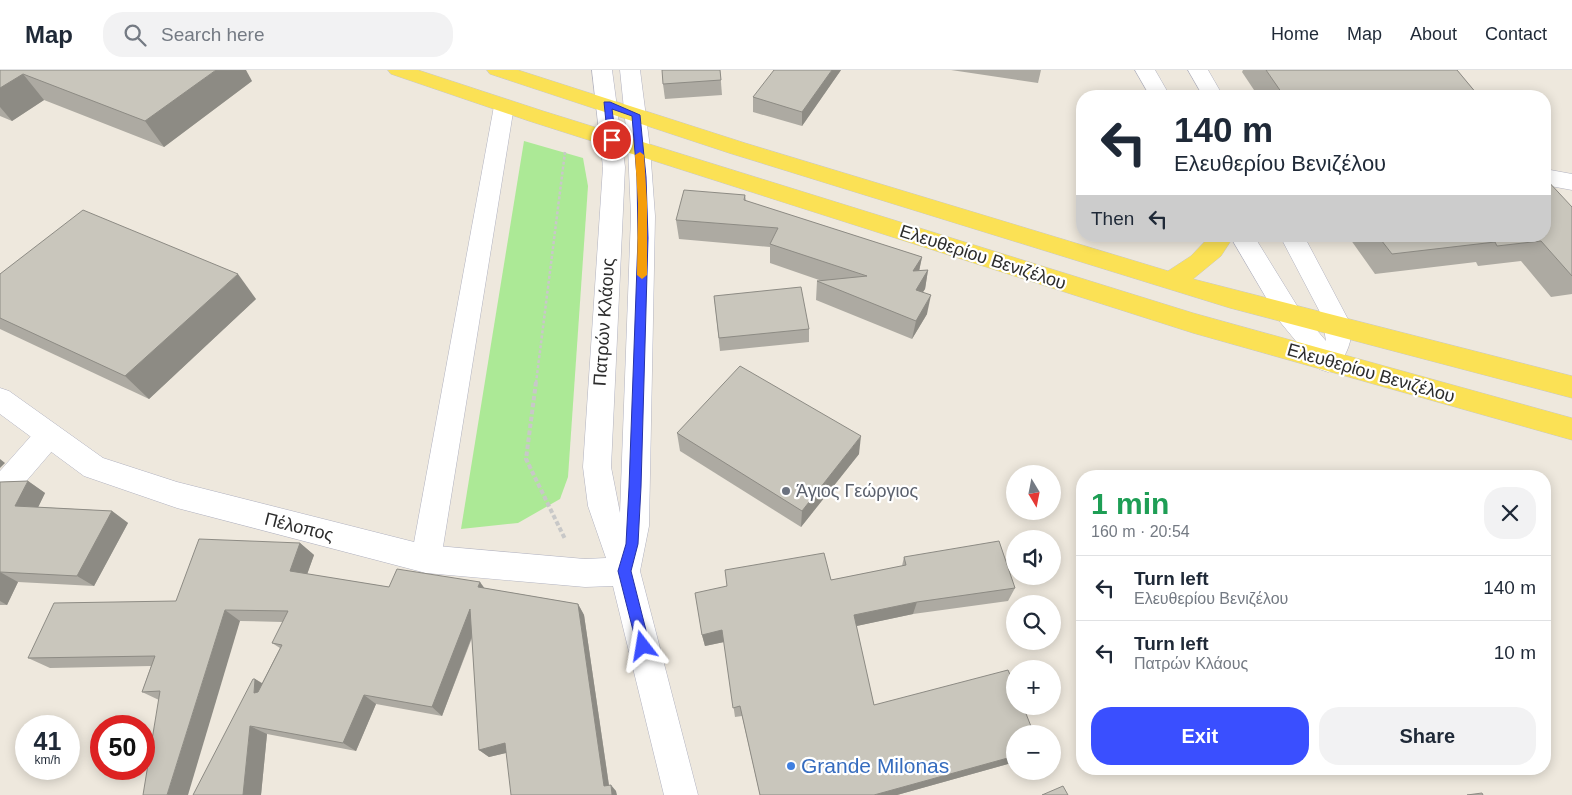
<!DOCTYPE html>
<meta charset="utf-8">
<style>
body{margin:0;font-family:Arial,sans-serif;background:#f2f2f3;color:#1f2937;height:100vh;display:flex;flex-direction:column;font-size:19px;white-space:nowrap}
*{box-sizing:border-box;margin:0}
p{font-size:16px;color:#747a83}
.icon{flex:none;width:28px;height:28px;fill:none;stroke:currentColor;stroke-width:2;stroke-linecap:round;stroke-linejoin:round}
.map{position:relative;flex:1;overflow:hidden}
.panel{position:absolute;left:1076px;top:400px;width:475px;height:305px;display:flex;flex-direction:column;background:#fff;border-radius:20px;box-shadow:0 2px 12px #0003}
.panel>*{flex:none}
.top-card{position:absolute;left:1076px;top:20px;width:475px;height:152px;border-radius:20px;box-shadow:0 2px 12px #0003;background:#fff;color:#1f2937;overflow:hidden}
.needle{width:32px;rotate:170deg}
.controls{position:absolute;left:1006px;top:395px;display:grid;gap:10px}
.controls a{display:grid;place-items:center;width:55px;height:55px;border-radius:50%;background:#fff;box-shadow:0 2px 12px #0003;font-size:25px}
.speed{position:absolute;left:15px;top:645px;display:flex;gap:10px;font-size:25px;font-weight:700;text-align:center}
.speed>*{display:grid;place-content:center;width:65px;height:65px;border-radius:50%;background:#fff;box-shadow:0 2px 12px #0003;line-height:1}
.speed small{font-size:12px;font-weight:400}
.speed .limit{border:8px solid #d22;background:#fff;color:#111}
.pin{position:absolute;display:grid;place-items:center;width:42px;height:42px;color:#fff;margin:-21px;border:2px solid #fff;border-radius:50%;box-shadow:0 1px 5px #0007}
.me{position:absolute;width:55px;margin:-28px;rotate:346deg;stroke-linejoin:round;filter:drop-shadow(0 0 4px #0008)}
.turn{display:flex;align-items:center;gap:18px;height:105px;padding:0 15px;font-size:22px}
.turn .icon{width:65px;height:65px;stroke-width:2.5}
.turn b{display:block;font-size:35px;line-height:42px}
.then{display:flex;align-items:center;height:48px;padding:0 15px;background:#0003;gap:10px;font-size:19px}
.round{display:grid;place-items:center;flex:none;width:52px;height:52px;border-radius:20px;background:#f2f2f3}
.headline{display:flex;align-items:center;justify-content:space-between;height:85px;padding:0 15px}
h1{font-size:30px;font-weight:700;line-height:38px;color:#1e9e55}
.primary-button{display:flex;gap:10px;margin-top:auto;padding:10px 15px}
.primary-button a{flex:1;height:58px;border-radius:20px;background:#3a4fff;color:#fff;font-size:20px;font-weight:700;line-height:58px;text-align:center}
.primary-button a+a{background:#f2f2f3;color:#1f2937}
ul{padding:0;list-style:none}
li{display:flex;align-items:center;gap:15px;height:65px;padding:0 15px;border-top:1px solid #e0e1e3}
li div{flex:1}
li b{display:block;font-size:19px}
li em{font-style:normal}
header{display:flex;align-items:center;gap:30px;box-sizing:border-box;height:70px;padding:0 25px;background:#fff;border-bottom:1px solid #e0e1e3}
header strong{font-size:24px}
nav{display:flex;gap:28px;margin-inline-start:auto;font-size:18px}
.search{width:350px;height:45px;background:#f2f2f3;display:flex;align-items:center;gap:12px;box-sizing:border-box;padding:0 18px;border-radius:20px;color:#747a83;font-size:19px}
.map>svg:first-child{display:block}
.green{fill:#ace996}
.lines{fill:none;stroke-linecap:round;stroke-linejoin:round}
.street-casing{stroke:#b1b2c0;stroke-width:1}
.secondary-casing{stroke:#b1b2c0;stroke-width:1}
.primary-casing{stroke:#c8c8c8;stroke-width:1}
.path-far1{stroke:#c8c8c8;stroke-width:2.5;stroke-dasharray:3 2;stroke-linecap:butt}
.path{stroke:#c8c8c8;stroke-width:4;stroke-dasharray:4.5 2.5;stroke-linecap:butt}
.street{fill:#fff;fill-rule:evenodd}
.secondary{fill:#fff;fill-rule:evenodd}
.primary{fill:#fbe155;fill-rule:evenodd}
.wall{fill:#adaaa2}
.shaded-wall{fill:#8d8b84}
.building{fill:#c9c6bc;stroke:#8d8b84}
.route{fill:#3a4fff;stroke:#2633a6}
.slow{fill:#f59e0b}
.worship-dot{fill:#6b7280;stroke:#fff;stroke-width:2}
.shop-dot{fill:#3f7fe0;stroke:#fff;stroke-width:2}
.labels{text-anchor:middle;stroke-width:4.5;stroke-linejoin:round;paint-order:stroke}
.street-label{font-size:18px;fill:#2c2c2c;stroke:#fff}
.worship-label{font-size:18px;fill:#5b616d;stroke:#fff;text-anchor:start}
.near-shop-label{font-size:21px;fill:#366cbe;stroke:#fff;text-anchor:start}
</style>
<header>
<strong>Map</strong>
<div class="search"><svg class="icon" aria-label="search" viewBox="0 0 24 24"><circle cx="10" cy="10" r="6"/><path d="M15 15l6 6"/></svg>Search here</div>
<nav><a>Home</a><a>Map</a><a>About</a><a>Contact</a></nav>
</header>
<div class="map">
<svg width="1572" height="725" viewBox="0 0 1572 725">
<rect width="100%" height="100%" fill="#eee8dd"/>
<polygon class="green" points="524,71 583,88 588,116 568,407 560,429 518,453 461,459"/>
<g class="lines">
<defs>
<g id="street">
<polygon points="1135,0 1155,0 1170,26 1150,26"/>
<polygon points="1188,0 1208,0 1223,26 1203,26"/>
<polygon points="504,29 511,31 514,36 441,489 437,499 426,503 415,499 411,489 494,36 497,31"/>
<polygon points="1545,99 1572,104 1572,120 1545,115"/>
<path d="M1230,166H1254L1299,239L1326,271L1322,246L1280,166H1304L1350,253C1354,271 1346,284 1337,299L1328,302L1319,299L1281,253Z"/>
<polygon points="49,353 59,357 63,365 59,373 10,430 0,434 0,401 39,357"/>
</g>
<polygon id="secondary" points="592,0 612,0 625,97 611,397 620,443 631,146 628,78 620,0 640,0 650,78 655,146 649,456 640,501 698,725 664,725 613,516 585,517 426,503 177,438 84,406 0,344 0,318 9,321 103,388 177,412 426,475 585,489 606,488 588,436 583,397 603,97"/>
<g id="primary">
<polygon points="388,0 418,0 543,41 1193,243 1572,348 1572,370 1193,263 529,51 391,4"/>
<polygon points="487,0 518,0 745,73 1168,201 1191,186 1210,166 1234,166 1221,186 1193,209 1572,306 1572,328 1230,238 729,83 490,4"/>
</g>
</defs>
<use href="#street" class="street-casing"/>
<use href="#secondary" class="secondary-casing"/>
<use href="#primary" class="primary-casing"/>
<polyline class="path-far1" points="536,313 565,82"/>
<polyline class="path" points="536,312 526,389 565,469"/>
<use href="#street" class="street"/>
<use href="#secondary" class="secondary"/>
<use href="#primary" class="primary"/>
</g>
<g class="wall">
<polygon points="0,0 252,11 164,77 44,30 12,51 0,46"/>
<polygon points="720,0 722,25 665,29 663,14"/>
<polygon points="841,0 802,56 753,42 753,27"/>
<polygon points="951,0 1041,0 1038,13"/>
<polygon points="1243,0 1457,0 1477,24 1476,26 1258,26 1242,2"/>
<polygon points="745,125 746,131 922,187 919,201 928,200 925,219 922,222 927,244 912,269 816,230 817,211 822,211 770,193 770,177 679,169 676,150"/>
<polygon points="1572,137 1572,224 1551,227 1521,191 1478,196 1476,192 1375,204 1348,166 1545,166"/>
<polygon points="0,204 256,229 149,329 0,259"/>
<polygon points="714,226 809,259 809,272 720,281"/>
<polygon points="677,363 859,384 801,457 680,381"/>
<polygon points="28,411 45,423 38,437 112,441 128,453 94,516 18,512 7,535 0,535 0,412"/>
<polygon points="300,473 314,485 307,504 389,517 484,518 578,534 584,545 609,715 616,721 506,683 489,687 479,680 472,568 442,646 376,634 356,681 267,664 261,725 193,725 255,609 262,613 280,578 272,573 283,552 240,551 159,630 142,622 151,596 50,598 28,588 176,531"/>
<polygon points="904,487 1015,518 1008,531 913,544 856,556 874,635 1015,692 897,725 760,725 742,646 735,647 724,572 705,576 702,565 727,516 831,510 902,496"/>
</g>
<g class="shaded-wall">
<polygon points="216,0 246,0 252,11 164,77 145,51"/>
<polygon points="832,0 841,0 802,56 802,42"/>
<polygon points="23,4 44,30 12,51 0,37 0,18"/>
<polygon points="922,187 918,206 913,201"/>
<polygon points="928,200 925,219 913,238 916,220"/>
<polygon points="238,204 256,229 149,329 125,306"/>
<polygon points="931,225 927,244 912,269 916,251"/>
<polygon points="861,366 859,384 801,457 802,441"/>
<polygon points="0,389 5,393 0,398"/>
<polygon points="28,411 45,423 33,448 15,436"/>
<polygon points="112,441 128,453 94,516 77,506"/>
<polygon points="300,473 314,485 304,513 290,501"/>
<polygon points="0,502 18,512 7,535 0,531"/>
<polygon points="480,512 488,523 478,517"/>
<polygon points="917,532 913,544 852,557 854,545"/>
<polygon points="578,534 584,545 610,723 604,716"/>
<polygon points="470,539 478,550 442,646 432,637"/>
<polygon points="225,540 240,551 188,725 167,725"/>
<polygon points="722,560 724,572 705,576 702,565"/>
<polygon points="255,609 271,619 254,623"/>
<polygon points="364,625 376,634 356,681 343,673"/>
<polygon points="250,656 267,664 261,725 243,725"/>
<polygon points="505,673 514,681 489,687 479,680"/>
<polygon points="1015,686 1015,692 897,725 874,725"/>
<polygon points="611,715 616,721 617,725 612,725"/>
</g>
<g class="building">
<polygon points="0,0 216,0 145,51 23,4 0,18"/>
<polygon points="662,0 720,0 721,10 663,14"/>
<polygon points="774,0 832,0 802,42 753,27"/>
<polygon points="1266,0 1457,0 1477,24 1468,25 1470,26 1284,26"/>
<polygon points="1545,108 1572,137 1572,206 1541,171 1497,176 1495,172 1392,184 1378,166 1545,166"/>
<polygon points="684,120 745,125 744,130 922,187 913,201 928,200 916,220 931,225 916,251 817,211 867,206 770,174 778,158 676,150"/>
<polygon points="83,140 238,204 125,306 0,248 0,204"/>
<polygon points="801,217 809,259 719,268 714,226"/>
<polygon points="740,296 861,366 802,441 677,363"/>
<polygon points="28,411 15,436 112,441 77,506 0,502 0,412"/>
<polygon points="199,469 300,473 290,501 389,517 397,499 480,512 478,517 578,534 604,716 611,715 612,725 511,725 505,673 479,680 470,539 432,637 364,625 343,673 250,656 243,725 193,725 253,609 255,609 254,623 258,622 282,575 272,573 288,541 225,540 167,725 143,725 160,621 142,622 155,586 28,588 54,533 176,531"/>
<polygon points="999,471 1015,518 917,532 854,545 874,635 1008,600 1015,616 1015,636 1023,636 1034,664 1015,664 1015,686 874,725 760,725 740,636 733,638 722,560 702,565 695,523 727,516 725,500 824,483 831,510 906,495 904,487"/>
<polygon points="1063,716 1068,725 1042,725"/>
<polygon points="1482,723 1483,725 1467,725"/>
</g>
<polygon class="route" points="604,32 610,32 640,45 646,107 648,168 641,417 638,474 631,501 650,576 648,580 643,582 639,580 637,576 618,501 626,474 629,417 638,168 637,107 632,46 612,39 616,70 608,72"/>
<polygon class="slow" points="640,82 644,85 647,133 647,205 642,209 637,205 638,133 635,85"/>
<circle class="worship-dot" cx="786" cy="421" r="5"/>
<circle class="shop-dot" cx="791" cy="696" r="5"/>
<g class="labels">
<g class="street-label">
<text transform="translate(983 187) rotate(18)" y="6">Ελευθερίου Βενιζέλου</text>
<text transform="translate(604 252) rotate(-86)" y="6">Πατρών Κλάους</text>
<text transform="translate(1371 303) rotate(16)" y="6">Ελευθερίου Βενιζέλου</text>
<text transform="translate(299 457) rotate(14)" y="6">Πέλοπος</text>
</g>
<g class="worship-label">
<text x="796" y="427">Άγιος Γεώργιος</text>
</g>
<g class="near-shop-label">
<text x="801" y="703">Grande Milonas</text>
</g>
</g>
</svg>
<div class="controls">
<a><svg class="needle" viewBox="-14 -14 28 28"><path d="M0-13l5 13h-10z" fill="#e53935"/><path d="M0 13l5-13h-10z" fill="#747a83"/></svg></a>
<a><svg class="icon" aria-label="sound" viewBox="0 0 24 24"><path d="M4 9h4l5-4v14l-5-4H4zM17 9q2 3 0 6"/></svg></a>
<a><svg class="icon" aria-label="search" viewBox="0 0 24 24"><circle cx="10" cy="10" r="6"/><path d="M15 15l6 6"/></svg></a>
<a>+</a>
<a>−</a>
</div>
<div class="speed"><div>41<small>km/h</small></div><div class="limit">50</div></div>
<div class="pin" style="left:612px;top:70px;background:#d93025"><svg class="icon" aria-label="arrive" viewBox="0 0 24 24"><path d="M6 21V4h12l-3 4 3 4H6"/></svg></div>
<svg class="me" style="left:643px;top:576px" viewBox="-20 -20 40 40"><path d="M0-17L14 15 0 8-14 15z" fill="#3a4fff" stroke="#fff" stroke-width="4"/></svg>
<div class="top-card">
<div class="turn"><svg class="icon" aria-label="left" viewBox="0 0 24 24"><path d="M17 20v-9H6M10 6l-5 5 5 5"/></svg><div><b>140 m</b>Ελευθερίου Βενιζέλου</div></div>
<div class="then">Then<svg class="icon" aria-label="left" viewBox="0 0 24 24"><path d="M17 20v-9H6M10 6l-5 5 5 5"/></svg></div>
</div>
<section class="panel">
<div class="headline"><div><h1>1 min</h1><p>160 m · 20:54</p></div><a class="round"><svg class="icon" aria-label="close" viewBox="0 0 24 24"><path d="M6 6l12 12M18 6L6 18"/></svg></a></div>
<ul>
<li><svg class="icon" aria-label="left" viewBox="0 0 24 24"><path d="M17 20v-9H6M10 6l-5 5 5 5"/></svg><div><b>Turn left</b><p>Ελευθερίου Βενιζέλου</p></div><em>140 m</em></li>
<li><svg class="icon" aria-label="left" viewBox="0 0 24 24"><path d="M17 20v-9H6M10 6l-5 5 5 5"/></svg><div><b>Turn left</b><p>Πατρών Κλάους</p></div><em>10 m</em></li>
</ul>
<div class="primary-button"><a>Exit</a><a>Share</a></div>
</section>
</div>
